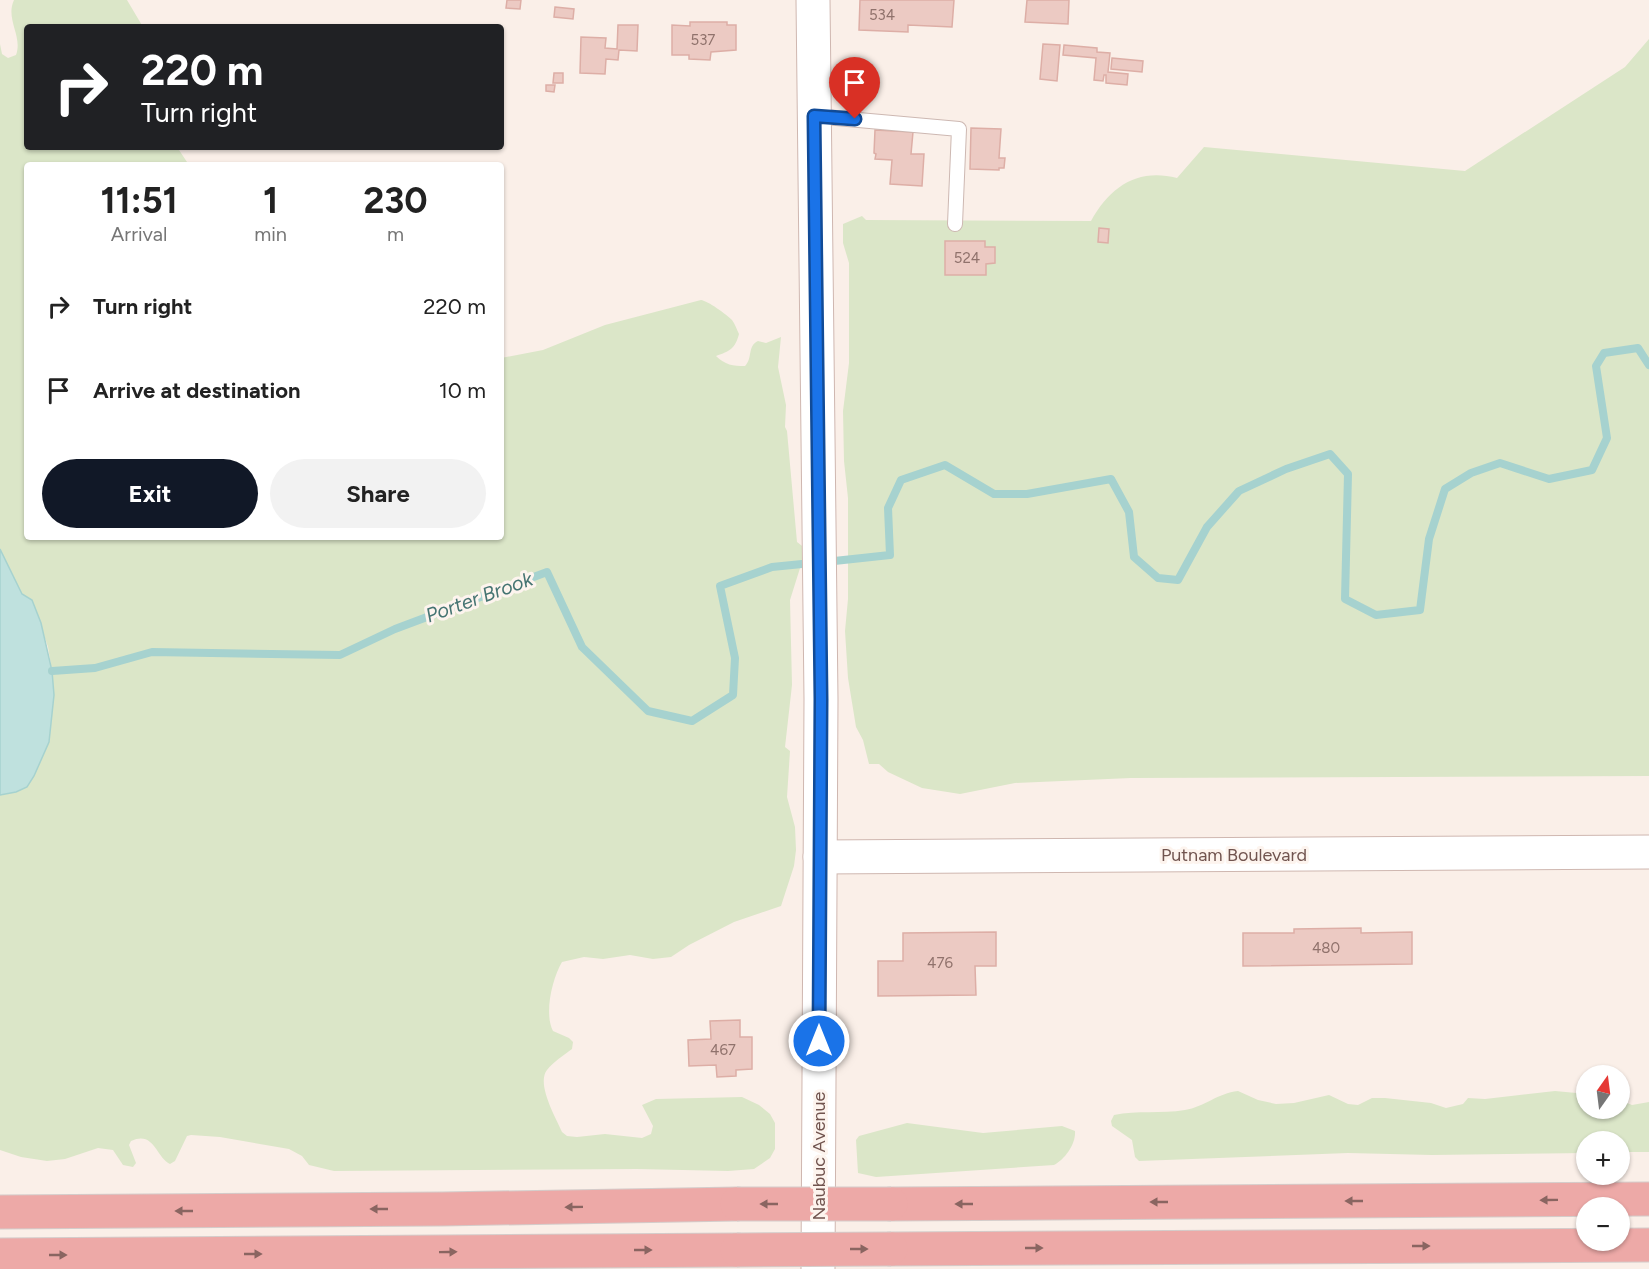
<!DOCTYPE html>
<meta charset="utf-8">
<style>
body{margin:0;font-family:Figtree,sans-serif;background:#f2f2f2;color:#222;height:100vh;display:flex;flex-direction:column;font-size:22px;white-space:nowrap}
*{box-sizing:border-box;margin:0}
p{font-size:20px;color:#767676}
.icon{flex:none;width:33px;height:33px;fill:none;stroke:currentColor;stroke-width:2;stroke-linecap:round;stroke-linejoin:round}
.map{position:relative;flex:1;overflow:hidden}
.drawer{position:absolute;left:24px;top:162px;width:480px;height:378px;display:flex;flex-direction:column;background:#fff;border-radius:6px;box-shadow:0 2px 4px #0004}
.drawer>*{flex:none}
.guide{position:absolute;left:24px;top:24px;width:480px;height:126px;border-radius:6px;box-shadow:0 2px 4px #0004;background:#202124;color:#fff;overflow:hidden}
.needle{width:39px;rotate:14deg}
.controls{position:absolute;left:1576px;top:1065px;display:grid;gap:12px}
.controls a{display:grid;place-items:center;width:54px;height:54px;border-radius:50%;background:#fff;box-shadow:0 2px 4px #0004;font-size:30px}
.pin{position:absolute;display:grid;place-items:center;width:51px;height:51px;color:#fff;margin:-62px -26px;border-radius:50% 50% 50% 0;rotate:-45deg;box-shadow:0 0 6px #0007}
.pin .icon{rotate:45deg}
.me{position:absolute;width:66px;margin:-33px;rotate:0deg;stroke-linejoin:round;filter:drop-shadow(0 0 4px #0008)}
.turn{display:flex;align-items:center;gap:21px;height:126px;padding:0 18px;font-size:27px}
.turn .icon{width:78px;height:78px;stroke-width:2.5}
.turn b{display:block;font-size:42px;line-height:51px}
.eta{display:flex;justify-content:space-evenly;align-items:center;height:102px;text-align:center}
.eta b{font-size:36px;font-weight:700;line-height:42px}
.cta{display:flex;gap:12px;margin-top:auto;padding:12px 18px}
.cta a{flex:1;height:69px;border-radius:36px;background:#111827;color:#fff;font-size:24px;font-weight:700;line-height:69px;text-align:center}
.cta a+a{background:#f2f2f2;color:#222}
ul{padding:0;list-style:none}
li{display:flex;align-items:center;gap:18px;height:84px;padding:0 18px}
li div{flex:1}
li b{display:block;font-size:22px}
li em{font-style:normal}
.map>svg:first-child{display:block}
.green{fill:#dbe6c8}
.water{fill:#bfe1de;stroke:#a6d2cf;stroke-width:1.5}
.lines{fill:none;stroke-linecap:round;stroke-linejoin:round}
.stream{stroke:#a6d2cf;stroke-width:8}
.building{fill:#eccac3;stroke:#ddaea6;stroke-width:1.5}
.lane-casing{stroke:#cdb8b2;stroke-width:16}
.secondary-casing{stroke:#cfb7b0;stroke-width:35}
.highway-casing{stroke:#d4ccca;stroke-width:35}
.lane{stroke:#fff;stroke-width:14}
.secondary{stroke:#fff;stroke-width:33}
.highway{stroke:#eda9a7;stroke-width:33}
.highway-bridge-casing{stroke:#d4ccca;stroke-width:35;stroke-linecap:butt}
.highway-bridge{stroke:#eda9a7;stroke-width:33}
.oneway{fill:#8a6561}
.route-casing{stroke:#114b97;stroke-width:15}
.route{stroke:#1a73e8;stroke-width:10}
.labels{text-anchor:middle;stroke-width:6;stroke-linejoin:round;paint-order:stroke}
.number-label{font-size:15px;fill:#90726c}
.street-label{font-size:18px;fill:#71544f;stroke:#fdf4ee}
.water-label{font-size:20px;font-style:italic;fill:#457472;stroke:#fdf4ee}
</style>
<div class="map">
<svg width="1649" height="1269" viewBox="0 0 1649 1269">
<rect width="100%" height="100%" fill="#faefe8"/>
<g class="green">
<path d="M14,0H127L143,27H27V147H177L189,165H27V537H501V358L543,350L605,325L701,300C708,301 726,314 732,320C735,324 737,330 739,334C735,349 730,351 716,356C725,365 733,366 745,366C753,358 747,346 758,341L766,343L781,337L778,367L786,405L785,427L787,431L797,542L806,549L790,600L792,685L785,747L790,751L787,797L795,827L796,850L794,866L781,906L734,922L689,945L671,957L653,959L630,955L603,959L584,957L562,962C552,979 544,1014 553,1031L569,1038L573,1042L572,1049C564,1055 553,1062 547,1070C536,1084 556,1118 562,1132L567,1136L577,1137L605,1134L642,1138L651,1134L653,1126L642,1105L656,1099L742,1097L759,1105L770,1114L775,1123V1149L770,1158L754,1169L728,1171L637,1169L334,1171L309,1165L302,1156L289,1149L220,1137L191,1135L187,1136L175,1161L170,1164C156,1157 154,1130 131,1141L129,1145L136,1163L133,1167L123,1165L113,1150L98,1148L65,1159L47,1161L21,1157L0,1150V795L16,792L49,742L54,695L52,671L48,647L32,600L22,594L0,549V44L2,54L8,58L16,55C23,36 5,19 14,0Z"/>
<path d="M1649,39V776L1131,778L1015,783L960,794L922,788L888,772L879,764H869L863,740L856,727L848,678L845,631L848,599V498L844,461L843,411L849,363V263L843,243V224L862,216L866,220L1091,221C1110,187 1137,168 1177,178L1204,147L1465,171L1625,67Z"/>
<path d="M1238,1091L1258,1100L1276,1104L1294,1103L1329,1095L1348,1104L1358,1105L1372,1098H1385L1431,1103L1446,1108L1463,1104L1468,1098L1485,1099L1555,1091L1587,1094V1108H1620V1100L1632,1105L1649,1102V1152H1620V1142H1587V1153L1432,1155L1348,1153L1139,1161L1135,1157L1132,1140L1112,1126L1111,1121L1114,1115C1137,1110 1161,1114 1185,1110C1204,1107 1218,1093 1238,1091Z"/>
<path d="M907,1123L983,1133L1062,1126L1075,1131C1076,1144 1065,1159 1054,1165L876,1177L858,1173L856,1140L859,1136Z"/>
</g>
<polygon class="water" points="0,549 22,594 32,600 41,623 52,671 54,695 49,742 34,776 27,787 16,792 0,795"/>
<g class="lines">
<g class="stream">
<polyline points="825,562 890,555 888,508 901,480 945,465 994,494 1027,494 1111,479 1129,512 1134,557 1158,578 1178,580 1207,527 1239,491 1286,469 1330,454 1348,474 1345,599 1376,615 1420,610 1429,539 1445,489 1471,473 1500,463 1549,479 1592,470 1607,438 1596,366 1604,353 1638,348 1649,365"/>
<polyline points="52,671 95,668 152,652 340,655 395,629 547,572 582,647 648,711 692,721 733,695 735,658 720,586 772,567 812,563"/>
</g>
</g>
<g class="building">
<polygon points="507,0 521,0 520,9 506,8"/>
<polygon points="860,0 954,0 952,27 908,25 908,32 859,30"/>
<polygon points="1027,0 1069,0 1068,24 1025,22"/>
<polygon points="555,7 574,9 573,19 554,17"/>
<polygon points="690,22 727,22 727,25 736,25 736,50 711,52 710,60 689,59 689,55 672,55 672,25 690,26"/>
<polygon points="618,25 638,25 637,51 619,50 618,60 606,59 605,74 580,73 581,37 606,38 605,48 617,49"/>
<polygon points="1043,44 1060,45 1057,81 1040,79"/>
<polygon points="1064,45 1097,48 1097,52 1110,53 1108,72 1128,74 1127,85 1106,83 1106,75 1104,75 1103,81 1094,80 1096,58 1063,55"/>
<polygon points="1112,58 1143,61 1142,72 1111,69"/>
<polygon points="554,73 563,73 563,83 553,83"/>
<polygon points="546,85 555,85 554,92 546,91"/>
<polygon points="971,128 1001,129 999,158 1005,158 1004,168 999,168 999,170 970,169"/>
<polygon points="875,130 913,132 911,154 924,154 922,186 890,184 892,160 875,159 876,154 874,153"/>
<polygon points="1099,228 1109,229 1108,243 1098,242"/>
<polygon points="945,241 985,241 985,247 995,247 995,263 986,264 986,275 945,275"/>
<polygon points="1361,928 1361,933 1412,932 1412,964 1243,966 1243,933 1294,933 1294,929"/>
<polygon points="996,932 996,966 975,966 976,995 878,996 878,961 903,961 903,933"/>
<polygon points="740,1020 740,1037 752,1037 752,1069 736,1070 736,1076 717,1077 716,1065 689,1066 688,1040 711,1039 710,1021"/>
</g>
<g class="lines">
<defs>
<polyline id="lane" points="814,116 959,129 955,224"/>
<g id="secondary">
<polyline points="813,0 821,699 818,1269"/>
<polyline points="820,857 1649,852"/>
</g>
<g id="highway">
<polyline points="891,1204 1649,1199"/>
<polyline points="0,1212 442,1209 737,1204"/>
<polyline points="891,1249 1649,1245"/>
<polyline points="0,1255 737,1250"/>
</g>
</defs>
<use href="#lane" class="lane-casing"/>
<use href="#secondary" class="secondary-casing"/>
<use href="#highway" class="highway-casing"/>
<use href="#lane" class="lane"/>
<use href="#secondary" class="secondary"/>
<use href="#highway" class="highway"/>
<defs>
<g id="highway-bridge">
<polyline points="737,1204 891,1204"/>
<polyline points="737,1250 891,1249"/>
</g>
</defs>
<use href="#highway-bridge" class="highway-bridge-casing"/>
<use href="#highway-bridge" class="highway-bridge"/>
</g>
<defs><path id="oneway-solid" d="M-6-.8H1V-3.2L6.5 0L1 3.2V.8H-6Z" transform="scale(1.5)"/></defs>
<g class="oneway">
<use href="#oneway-solid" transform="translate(1549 1200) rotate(179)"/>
<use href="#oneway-solid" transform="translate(1354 1201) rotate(180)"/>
<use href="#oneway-solid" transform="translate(1159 1202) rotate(180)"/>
<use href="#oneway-solid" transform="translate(769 1204) rotate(180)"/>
<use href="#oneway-solid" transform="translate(964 1204) rotate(180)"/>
<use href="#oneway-solid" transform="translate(574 1207) rotate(179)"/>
<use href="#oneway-solid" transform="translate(379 1209) rotate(180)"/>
<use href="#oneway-solid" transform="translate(184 1211) rotate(180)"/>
<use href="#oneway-solid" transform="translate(1421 1246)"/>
<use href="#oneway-solid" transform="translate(1034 1248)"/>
<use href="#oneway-solid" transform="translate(859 1249)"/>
<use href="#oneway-solid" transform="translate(643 1250)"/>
<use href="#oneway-solid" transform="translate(448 1252) rotate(-1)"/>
<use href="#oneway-solid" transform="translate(253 1254)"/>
<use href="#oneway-solid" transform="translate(58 1255)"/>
</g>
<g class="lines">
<defs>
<polyline id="route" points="819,1041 821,699 814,116 855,119"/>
</defs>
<use href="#route" class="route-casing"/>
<use href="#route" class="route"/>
</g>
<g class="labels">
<g class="number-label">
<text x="882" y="20">534</text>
<text x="703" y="45">537</text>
<text x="967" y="263">524</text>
<text x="1326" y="953">480</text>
<text x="940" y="968">476</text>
<text x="723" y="1055">467</text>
</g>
<g class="street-label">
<text x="1234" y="861">Putnam Boulevard</text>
<text transform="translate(819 1156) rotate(-90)" y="6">Naubuc Avenue</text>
</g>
<g class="water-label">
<text transform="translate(479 597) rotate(-20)" y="7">Porter Brook</text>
</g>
</g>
</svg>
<div class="controls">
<a><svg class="needle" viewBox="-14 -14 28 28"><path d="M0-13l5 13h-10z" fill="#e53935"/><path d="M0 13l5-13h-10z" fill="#767676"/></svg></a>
<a>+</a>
<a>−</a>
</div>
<div class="pin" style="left:855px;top:119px;background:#d93025"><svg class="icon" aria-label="arrive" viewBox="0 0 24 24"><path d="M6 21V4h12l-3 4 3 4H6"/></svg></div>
<svg class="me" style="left:819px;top:1041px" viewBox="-20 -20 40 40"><circle r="17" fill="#1a73e8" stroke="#fff" stroke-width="3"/><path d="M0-11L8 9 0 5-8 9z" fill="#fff"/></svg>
<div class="guide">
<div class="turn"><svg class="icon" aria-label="right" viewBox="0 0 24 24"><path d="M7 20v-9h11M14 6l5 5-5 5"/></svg><div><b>220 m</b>Turn right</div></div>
</div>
<section class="drawer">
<div class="eta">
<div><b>11:51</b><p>Arrival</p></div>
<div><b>1</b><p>min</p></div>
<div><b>230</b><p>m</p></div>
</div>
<ul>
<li><svg class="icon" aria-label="right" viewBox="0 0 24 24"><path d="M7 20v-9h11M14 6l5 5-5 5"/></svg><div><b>Turn right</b></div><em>220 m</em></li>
<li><svg class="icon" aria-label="arrive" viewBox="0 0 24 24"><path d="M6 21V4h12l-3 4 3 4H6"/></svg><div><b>Arrive at destination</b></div><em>10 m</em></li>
</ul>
<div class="cta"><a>Exit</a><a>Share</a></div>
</section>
</div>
